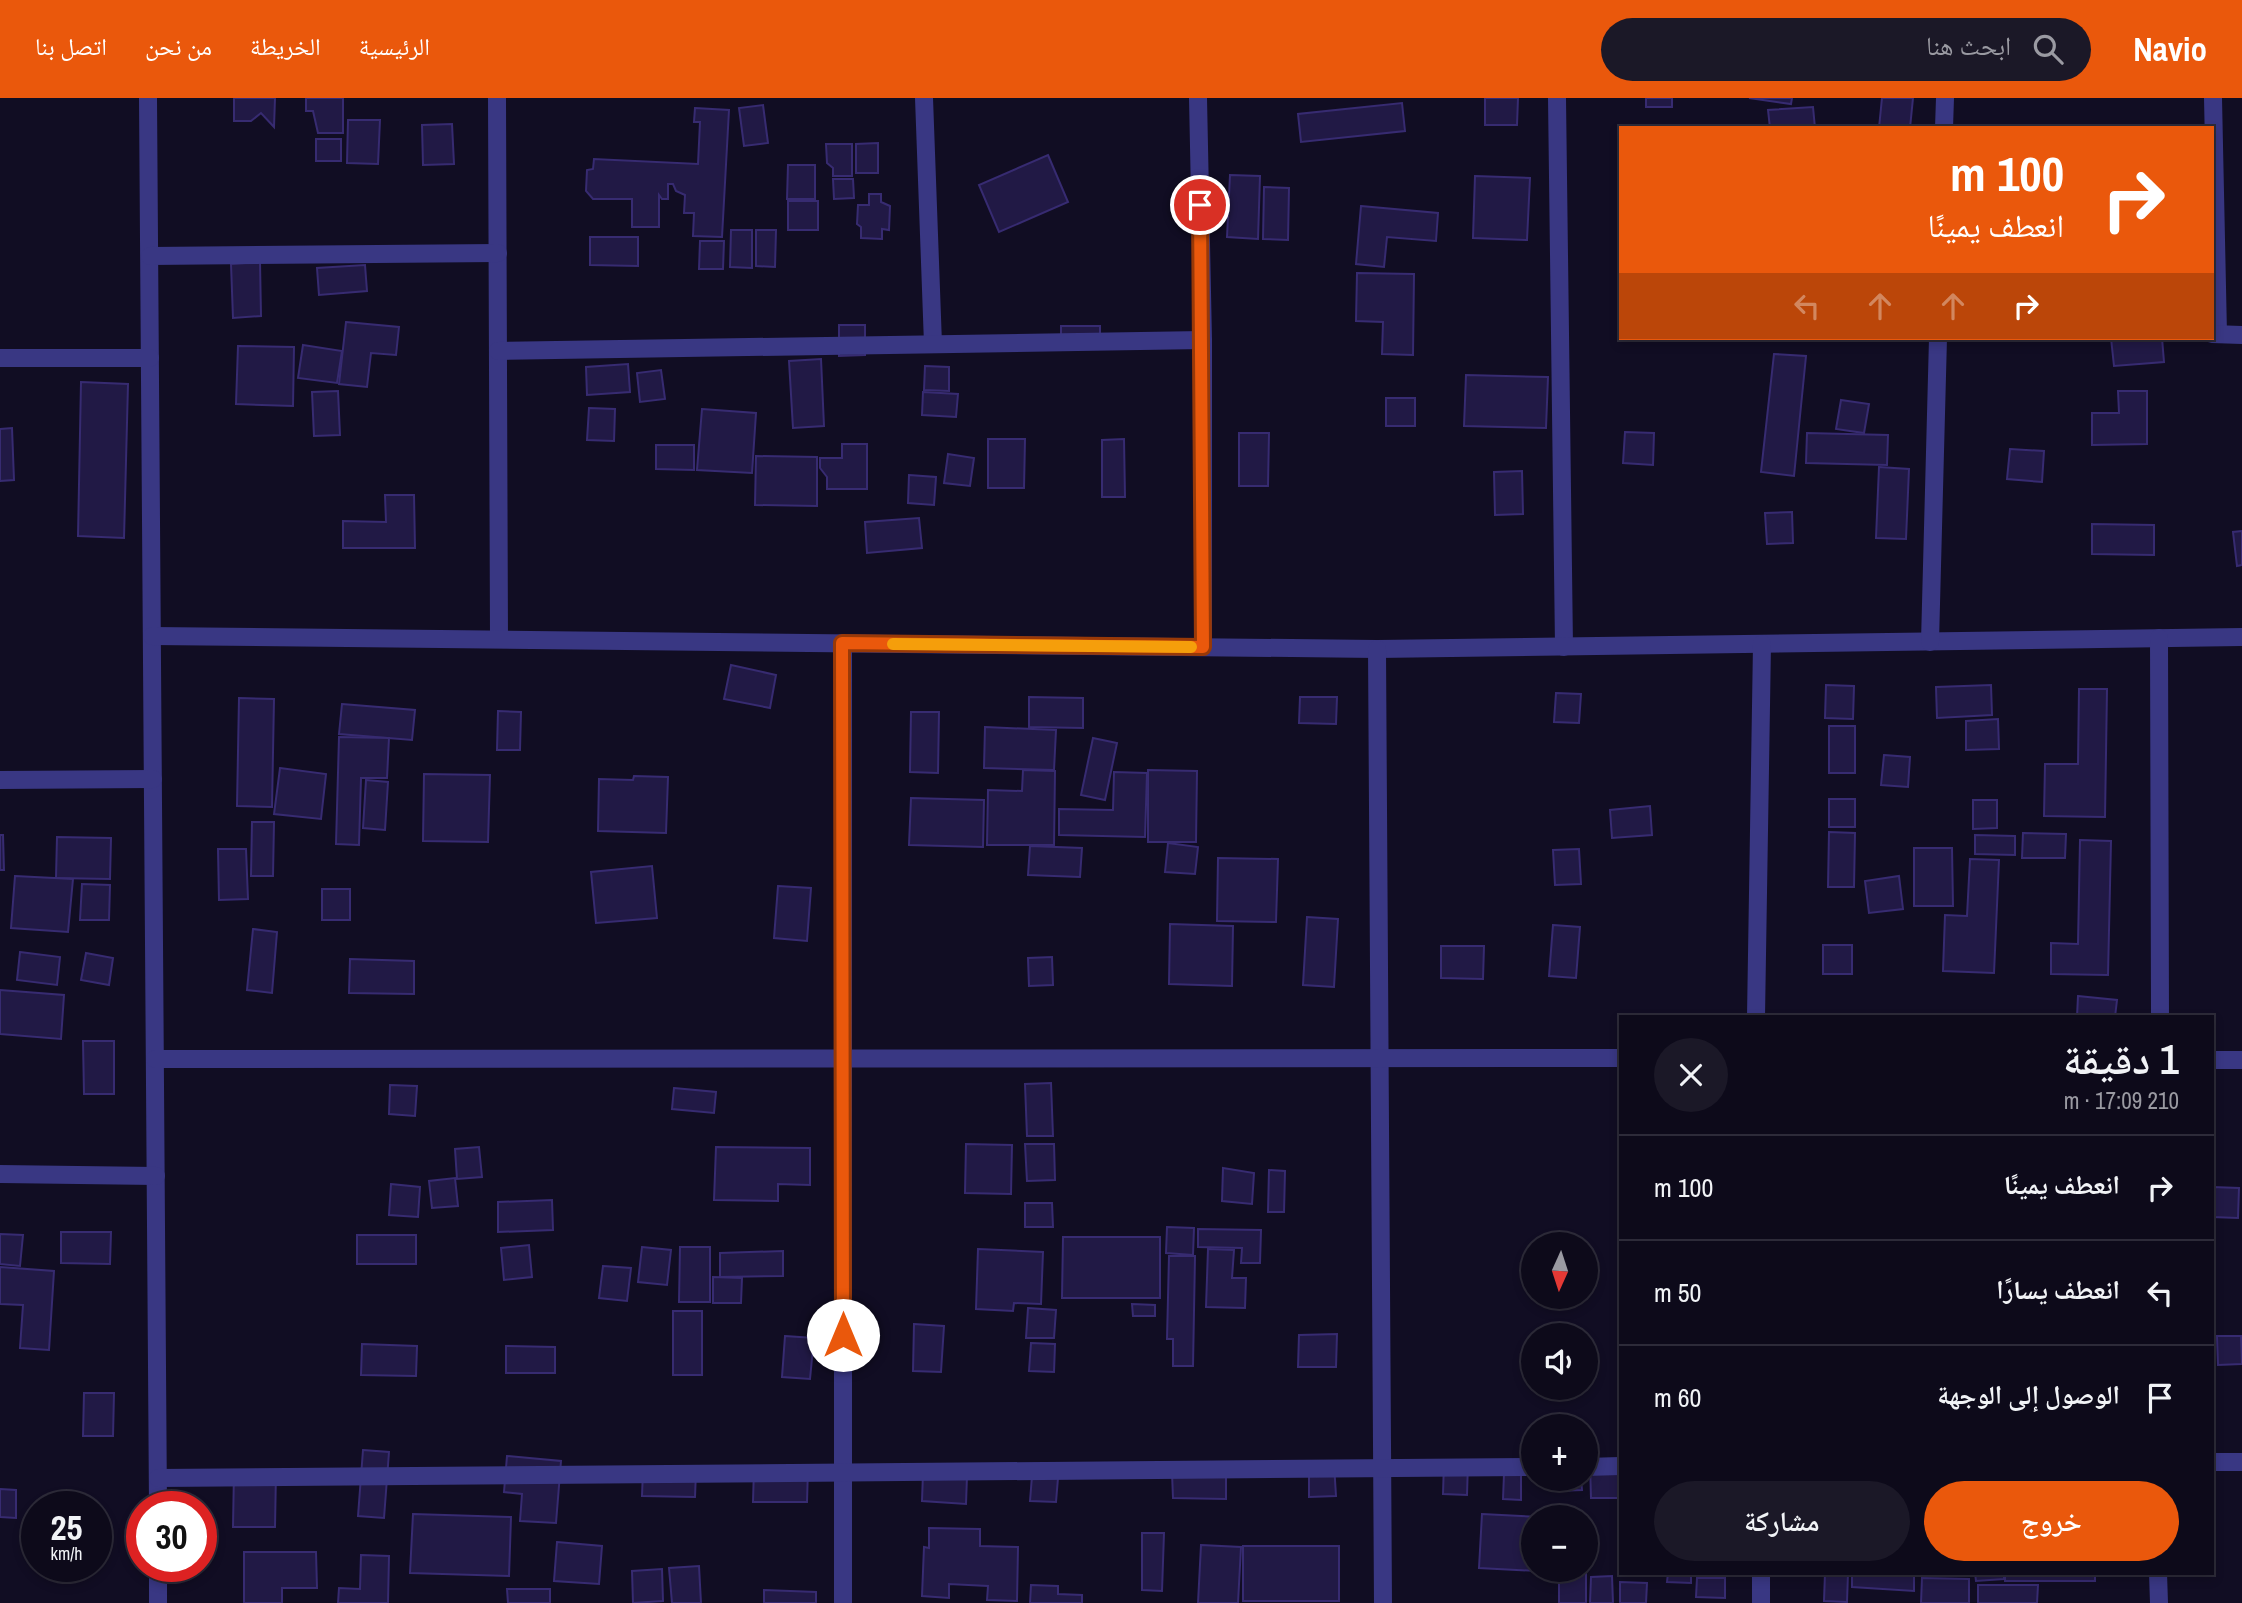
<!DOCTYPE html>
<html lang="ar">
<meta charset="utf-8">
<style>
body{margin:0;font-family:"Archivo Narrow","Noto Naskh Arabic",sans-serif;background:#1b1827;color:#f1f3f6;direction:rtl;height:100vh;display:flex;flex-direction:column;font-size:26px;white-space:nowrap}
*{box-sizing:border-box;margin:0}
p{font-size:23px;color:#9a9aa2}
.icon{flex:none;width:38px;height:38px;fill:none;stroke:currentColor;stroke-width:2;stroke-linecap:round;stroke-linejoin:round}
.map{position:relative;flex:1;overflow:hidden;direction:ltr}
.sheet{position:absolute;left:1619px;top:917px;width:595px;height:560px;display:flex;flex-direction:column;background:#0d0a1a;border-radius:0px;box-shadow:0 4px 10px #0003,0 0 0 2px #2d2b39;direction:rtl}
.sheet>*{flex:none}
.guide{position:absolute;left:1619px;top:28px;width:595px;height:214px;border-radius:0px;box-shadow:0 4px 10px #0003,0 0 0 2px #2d2b39;direction:rtl;background:#ea580c;color:#fff;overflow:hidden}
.needle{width:46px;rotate:183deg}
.buttons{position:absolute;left:1521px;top:1134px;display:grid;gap:14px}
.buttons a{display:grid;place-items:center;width:77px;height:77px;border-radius:50%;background:#0d0a1a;box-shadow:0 4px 10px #0003,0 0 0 2px #2d2b39;font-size:35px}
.speed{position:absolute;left:21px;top:1393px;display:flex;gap:14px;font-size:35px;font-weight:700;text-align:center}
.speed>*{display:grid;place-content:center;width:91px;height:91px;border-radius:50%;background:#0d0a1a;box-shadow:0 4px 10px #0003,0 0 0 2px #2d2b39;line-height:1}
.speed small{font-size:18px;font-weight:400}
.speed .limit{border:10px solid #d22;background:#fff;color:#111}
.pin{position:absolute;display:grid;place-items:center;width:60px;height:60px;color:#fff;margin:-30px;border:4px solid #fff;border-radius:50%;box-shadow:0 2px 7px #0007}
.me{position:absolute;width:77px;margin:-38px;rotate:0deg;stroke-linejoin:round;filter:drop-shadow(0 0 5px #0008)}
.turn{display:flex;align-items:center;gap:24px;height:147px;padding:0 35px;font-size:32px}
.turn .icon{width:91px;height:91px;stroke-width:2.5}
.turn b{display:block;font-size:49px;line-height:60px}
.lanes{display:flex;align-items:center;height:66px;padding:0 35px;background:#0003;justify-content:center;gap:35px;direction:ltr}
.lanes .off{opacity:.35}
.round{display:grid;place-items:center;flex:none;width:74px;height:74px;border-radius:37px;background:#1b1827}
.overview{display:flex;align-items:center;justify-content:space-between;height:119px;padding:0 35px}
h1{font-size:42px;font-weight:600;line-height:52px}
.primary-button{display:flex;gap:14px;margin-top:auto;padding:14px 35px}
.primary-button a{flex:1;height:80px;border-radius:42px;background:#ea580c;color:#fff;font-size:28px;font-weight:600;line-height:80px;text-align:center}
.primary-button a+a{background:#1b1827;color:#f1f3f6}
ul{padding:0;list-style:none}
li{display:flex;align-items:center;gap:21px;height:105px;padding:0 35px;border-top:2px solid #2d2b39}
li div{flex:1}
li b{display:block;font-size:26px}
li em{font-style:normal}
header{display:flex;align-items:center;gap:42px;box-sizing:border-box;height:98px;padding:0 35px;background:#ea580c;color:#fff}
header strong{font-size:33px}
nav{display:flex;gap:38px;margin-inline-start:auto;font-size:24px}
.search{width:490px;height:63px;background:#1b1827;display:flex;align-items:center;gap:18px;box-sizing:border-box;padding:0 24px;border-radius:38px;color:#9a9aa2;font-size:26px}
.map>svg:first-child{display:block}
.building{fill:#211945;stroke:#372b71;stroke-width:2}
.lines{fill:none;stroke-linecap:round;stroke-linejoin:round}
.minor{stroke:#393783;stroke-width:18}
.route-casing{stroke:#983908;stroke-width:18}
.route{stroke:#ea580c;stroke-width:12}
.slow{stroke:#f59e0b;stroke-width:12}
</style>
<header>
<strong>Navio</strong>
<div class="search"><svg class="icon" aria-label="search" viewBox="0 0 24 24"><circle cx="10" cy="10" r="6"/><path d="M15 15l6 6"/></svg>ابحث هنا</div>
<nav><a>الرئيسية</a><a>الخريطة</a><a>من نحن</a><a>اتصل بنا</a></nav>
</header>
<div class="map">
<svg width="2242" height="1505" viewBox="0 0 2242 1505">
<rect width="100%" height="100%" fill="#110d23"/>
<g class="building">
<polygon points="234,0 275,0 274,29 261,15 251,23 234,23"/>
<polygon points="306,0 343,0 343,35 318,35 313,13 306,13"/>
<polygon points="1485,0 1518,0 1517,27 1485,27"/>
<rect x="1646" y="0" width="26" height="9"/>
<polygon points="1749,0 1792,0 1791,6"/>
<polygon points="1882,0 1913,0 1910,30 1879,30"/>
<polygon points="1402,5 1405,33 1301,44 1298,16"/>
<polygon points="763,7 768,45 744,48 739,10"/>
<polygon points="1813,9 1815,30 1770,30 1768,12"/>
<polygon points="695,10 729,12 722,139 693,138 694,115 684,115 685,97 676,93 673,86 668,86 668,101 662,101 659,97 659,129 632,129 632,101 593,101 586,93 587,72 593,71 594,61 698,66 700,24 694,24"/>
<polygon points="348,22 380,22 378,66 347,65"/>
<polygon points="452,26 454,66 423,67 422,27"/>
<rect x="316" y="41" width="25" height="22"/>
<polygon points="878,45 878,75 856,75 856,46"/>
<polygon points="826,46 852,46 852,78 833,78 833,70 827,65"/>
<polygon points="1048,57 1068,104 999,134 979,87"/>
<polygon points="788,67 815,67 815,101 787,101"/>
<polygon points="1230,77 1260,78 1258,141 1227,139"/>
<polygon points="1475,78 1530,80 1527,142 1473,140"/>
<polygon points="833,81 853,81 854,100 834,101"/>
<polygon points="1264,89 1289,90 1288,142 1263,141"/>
<polygon points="869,96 881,96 881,104 890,108 889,132 882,131 882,141 861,140 861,129 857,126 858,107 869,107"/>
<rect x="788" y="103" width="30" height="29"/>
<polygon points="1361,108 1438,115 1436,143 1387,139 1384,169 1356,166"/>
<polygon points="731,132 752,132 752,170 730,169"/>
<polygon points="756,132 776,132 775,169 756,168"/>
<polygon points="590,139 638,139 638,168 590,167"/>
<polygon points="700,143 724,143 723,171 699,171"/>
<polygon points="260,164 261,218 233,220 231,166"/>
<polygon points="365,167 367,193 319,197 317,170"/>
<polygon points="1357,175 1414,176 1413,257 1382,256 1383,224 1356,223"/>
<polygon points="346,224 399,229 396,257 371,255 367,289 339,286"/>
<polygon points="839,227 865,227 865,257 839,258"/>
<polygon points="1061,228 1100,228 1100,250 1061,251"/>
<polygon points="2111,240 2162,240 2164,264 2114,268"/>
<polygon points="303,247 342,253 337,285 298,280"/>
<polygon points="238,248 294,249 293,308 236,306"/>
<polygon points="1774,256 1806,258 1794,378 1761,374"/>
<polygon points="821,261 824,328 793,330 789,263"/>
<polygon points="628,266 630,294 587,297 586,269"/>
<polygon points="925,268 949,269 949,293 924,292"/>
<polygon points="661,272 665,301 640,304 637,275"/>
<polygon points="1466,277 1548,279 1546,330 1464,328"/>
<polygon points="81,284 128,286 124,440 78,438"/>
<polygon points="338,293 340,337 314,338 312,294"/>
<polygon points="2118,293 2147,293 2147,346 2092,347 2092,315 2119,315"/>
<polygon points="923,294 958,296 956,319 922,317"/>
<rect x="1386" y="300" width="29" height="28"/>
<polygon points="1841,302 1869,306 1864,335 1836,331"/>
<polygon points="589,310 615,311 614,343 587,342"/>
<polygon points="702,311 756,315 752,375 697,372"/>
<polygon points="12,330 14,382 0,383 0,331"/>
<polygon points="1625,334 1654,335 1653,367 1623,365"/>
<polygon points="1239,335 1269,335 1268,388 1239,388"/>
<polygon points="1807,335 1888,337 1887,367 1806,365"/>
<polygon points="988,341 1025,341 1024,390 988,390"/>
<polygon points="1124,341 1125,399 1102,399 1102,342"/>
<polygon points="842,346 867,346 867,391 827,391 827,379 820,370 820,360 842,360"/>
<polygon points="656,347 694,347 694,372 656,371"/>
<polygon points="2010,351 2044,353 2042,384 2007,381"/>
<polygon points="948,356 974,360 970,388 944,385"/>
<polygon points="756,358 817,359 817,408 755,407"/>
<polygon points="1879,369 1909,371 1906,441 1876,440"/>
<polygon points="1522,373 1523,416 1495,417 1494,374"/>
<polygon points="909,377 936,379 934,407 908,405"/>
<polygon points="385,397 414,397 415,450 343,450 343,423 386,424"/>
<polygon points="1792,414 1793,445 1767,446 1765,415"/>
<polygon points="919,420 922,450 867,455 865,424"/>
<polygon points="2092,426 2154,427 2154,457 2092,456"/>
<polygon points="2242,433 2242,467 2237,468 2233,434"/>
<polygon points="731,567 776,577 770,610 724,601"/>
<polygon points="1826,587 1854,588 1853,621 1825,620"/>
<polygon points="1991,587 1992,617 1937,620 1936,589"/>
<polygon points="2079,591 2107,591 2105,719 2044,718 2045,666 2078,666"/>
<polygon points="1556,595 1581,596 1579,625 1554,624"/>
<polygon points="1029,599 1083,600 1083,630 1029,629"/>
<polygon points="1300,599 1337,599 1336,626 1299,625"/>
<polygon points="239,600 274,601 272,709 237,708"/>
<polygon points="342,606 415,612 412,642 339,636"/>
<polygon points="498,613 521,614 520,652 497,652"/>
<polygon points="911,614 939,614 938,675 910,674"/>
<polygon points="1998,621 1999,651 1966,652 1966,623"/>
<rect x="1829" y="628" width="26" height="47"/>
<polygon points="985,629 1056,632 1054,672 984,670"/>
<polygon points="339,639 389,640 387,680 361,680 359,747 336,746"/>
<polygon points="1093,640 1117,645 1105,702 1081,697"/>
<polygon points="1884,657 1910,659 1908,689 1881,687"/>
<polygon points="280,670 326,676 321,721 274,716"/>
<polygon points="1023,672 1055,673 1054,747 987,747 988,692 1022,693"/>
<polygon points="1148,672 1197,673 1196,744 1148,744"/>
<polygon points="1114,674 1147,675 1145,739 1059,737 1059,711 1113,712"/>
<polygon points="424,676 490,677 488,744 423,743"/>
<polygon points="634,678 668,679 666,735 598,733 599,681 633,682"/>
<polygon points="366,682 388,684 385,732 363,730"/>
<polygon points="911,700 984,702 983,749 909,747"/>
<rect x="1829" y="701" width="26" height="28"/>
<polygon points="1973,702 1997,702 1997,730 1973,731"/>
<polygon points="1650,708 1652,737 1612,740 1610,712"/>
<polygon points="252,724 274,724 273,778 251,778"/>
<polygon points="1829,734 1855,735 1854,789 1828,789"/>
<polygon points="2023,735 2066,736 2065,760 2022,760"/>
<polygon points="0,737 3,737 4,772 0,772"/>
<polygon points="1975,737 2015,738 2015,757 1975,756"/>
<polygon points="57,739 111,740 110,781 56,780"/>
<polygon points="2080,742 2111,743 2108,877 2051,876 2051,845 2078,846"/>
<polygon points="1168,745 1198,749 1195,776 1165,774"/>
<polygon points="1030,748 1082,750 1080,779 1028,777"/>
<polygon points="1914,750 1952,750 1953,808 1914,808"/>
<polygon points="218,751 246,751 248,801 219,802"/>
<polygon points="1579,751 1581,786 1555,787 1553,752"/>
<polygon points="1218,760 1278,761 1276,824 1217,823"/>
<polygon points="1970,761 1999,762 1994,875 1943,873 1945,817 1967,818"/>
<polygon points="652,768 657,820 596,825 591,774"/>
<polygon points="15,778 73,781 68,834 11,830"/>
<polygon points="1899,778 1903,811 1869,815 1865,783"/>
<polygon points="82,786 110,787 109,822 80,822"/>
<polygon points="778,788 811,790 807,843 774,840"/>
<rect x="322" y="791" width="28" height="31"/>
<polygon points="1307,819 1338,821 1334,889 1303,887"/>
<polygon points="1170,826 1233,828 1232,888 1169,886"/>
<polygon points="1553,827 1580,829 1576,880 1549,878"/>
<polygon points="253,831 277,834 272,895 247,892"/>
<rect x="1823" y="847" width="29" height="29"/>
<polygon points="1441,848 1484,848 1483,881 1441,880"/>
<polygon points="20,854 60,859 57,887 17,882"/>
<polygon points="86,855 113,860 109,887 81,882"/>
<polygon points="1052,859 1053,887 1029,888 1028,860"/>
<polygon points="350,861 414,863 414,896 349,895"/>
<polygon points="0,892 64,897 61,941 0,936"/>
<polygon points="2078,898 2117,902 2115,919 2077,919"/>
<polygon points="83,943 114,943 114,996 84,996"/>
<polygon points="1051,985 1053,1038 1027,1038 1025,986"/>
<polygon points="390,987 417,988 415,1018 389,1016"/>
<polygon points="674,990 716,994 714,1015 672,1011"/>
<polygon points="966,1046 1012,1047 1011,1096 965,1095"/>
<polygon points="1025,1046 1054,1046 1055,1082 1027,1083"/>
<polygon points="479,1049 482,1079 457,1081 455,1051"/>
<polygon points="716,1049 810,1050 810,1087 778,1086 778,1103 714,1102"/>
<polygon points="1223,1070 1254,1075 1252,1106 1222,1103"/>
<polygon points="1269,1072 1285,1073 1284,1114 1268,1114"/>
<polygon points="455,1080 458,1108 432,1110 429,1083"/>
<polygon points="391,1086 420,1089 418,1119 389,1117"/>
<polygon points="2212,1089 2239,1090 2238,1120 2212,1119"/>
<polygon points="552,1102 553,1132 498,1134 498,1104"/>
<polygon points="1025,1105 1052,1105 1053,1129 1025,1129"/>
<polygon points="1167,1129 1194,1130 1193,1157 1166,1155"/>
<polygon points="1198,1131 1261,1132 1260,1165 1241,1165 1242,1150 1198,1149"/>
<polygon points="61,1134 111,1134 110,1166 61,1165"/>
<polygon points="0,1136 23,1137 20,1168 0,1166"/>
<rect x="357" y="1137" width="59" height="29"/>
<polygon points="1063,1139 1160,1139 1160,1200 1062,1200"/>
<polygon points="529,1147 532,1179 504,1182 501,1150"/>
<polygon points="642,1149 671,1152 667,1187 638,1184"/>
<polygon points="680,1149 710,1149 710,1204 679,1204"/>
<polygon points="978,1151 1043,1154 1041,1206 1014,1205 1013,1213 976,1211"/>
<polygon points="1208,1151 1234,1152 1232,1180 1246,1180 1245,1210 1206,1209"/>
<polygon points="783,1153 783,1178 720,1179 720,1155"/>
<polygon points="1169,1158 1195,1158 1193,1268 1173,1268 1173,1241 1167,1241"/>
<polygon points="603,1168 631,1170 627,1203 599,1200"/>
<polygon points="0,1169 54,1173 49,1252 20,1250 23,1207 0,1206"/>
<polygon points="713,1179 742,1180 741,1205 713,1205"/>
<polygon points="1132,1206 1155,1207 1155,1218 1133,1218"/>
<polygon points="1028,1210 1056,1212 1054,1240 1026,1240"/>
<rect x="673" y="1213" width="29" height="64"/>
<polygon points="914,1226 944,1228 941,1274 913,1273"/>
<polygon points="1337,1236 1336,1269 1298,1269 1299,1237"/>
<polygon points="785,1238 814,1240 810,1281 782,1279"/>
<polygon points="2217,1238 2241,1238 2242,1266 2218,1267"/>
<polygon points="1031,1245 1055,1246 1054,1274 1029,1273"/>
<polygon points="362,1246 417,1248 416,1278 361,1277"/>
<polygon points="506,1248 555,1249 555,1275 506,1275"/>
<polygon points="84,1295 114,1295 113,1338 83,1338"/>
<polygon points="363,1352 389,1354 384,1420 358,1418"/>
<polygon points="507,1358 561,1363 556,1425 520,1423 522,1396 504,1394"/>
<polygon points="1444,1364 1468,1364 1467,1397 1443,1396"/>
<polygon points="1620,1365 1620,1400 1591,1400 1590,1366"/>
<polygon points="1334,1366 1336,1398 1309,1399 1309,1367"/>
<polygon points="754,1370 808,1370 807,1404 753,1404"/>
<polygon points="643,1372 696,1373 695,1399 642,1398"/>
<polygon points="234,1373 276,1373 275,1429 233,1429"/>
<polygon points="923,1375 967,1378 966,1406 922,1403"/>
<polygon points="1172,1375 1226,1376 1226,1401 1173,1400"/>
<polygon points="1504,1376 1521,1377 1521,1402 1503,1401"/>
<polygon points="1032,1378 1058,1380 1056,1404 1030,1403"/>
<polygon points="1556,1381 1581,1381 1582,1392 1556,1393"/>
<polygon points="0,1391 16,1392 16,1420 0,1419"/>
<polygon points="413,1416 511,1419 509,1478 410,1475"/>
<polygon points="1482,1416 1541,1419 1533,1419 1533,1472 1538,1473 1479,1470"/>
<polygon points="929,1430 980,1431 980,1448 1018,1449 1017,1503 987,1502 988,1488 949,1486 949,1500 922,1498 924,1449 929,1450"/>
<polygon points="1142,1435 1164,1435 1162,1493 1142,1492"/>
<polygon points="557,1444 602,1448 599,1486 554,1483"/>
<polygon points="1201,1447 1241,1449 1238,1505 1198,1505"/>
<rect x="1243" y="1448" width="96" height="55"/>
<polygon points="244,1454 316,1454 317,1490 282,1490 282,1505 244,1505"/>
<polygon points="361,1457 389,1458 388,1505 338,1505 339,1490 360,1491"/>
<polygon points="699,1468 701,1505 672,1505 669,1470"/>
<polygon points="662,1471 663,1503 633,1505 632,1473"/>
<polygon points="1668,1475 1691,1475 1691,1485 1667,1484"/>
<polygon points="1825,1475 1848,1475 1847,1504 1824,1503"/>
<polygon points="1852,1475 1914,1475 1914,1493 1852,1489"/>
<polygon points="1975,1475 2004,1475 2004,1481 1976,1483"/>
<rect x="2005" y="1475" width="90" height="8"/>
<rect x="1559" y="1476" width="27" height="29"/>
<polygon points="1612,1478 1613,1505 1590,1505 1591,1479"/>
<polygon points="1697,1480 1725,1480 1725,1500 1696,1499"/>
<polygon points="1922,1480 1969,1481 1969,1505 1921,1505"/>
<polygon points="1620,1484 1647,1485 1646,1505 1620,1505"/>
<polygon points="1031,1487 1058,1488 1058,1496 1082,1497 1082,1505 1030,1505"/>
<polygon points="1978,1487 2038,1487 2037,1505 1978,1505"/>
<polygon points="507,1491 550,1491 550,1505 508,1505"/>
<polygon points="764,1492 816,1494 816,1505 764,1505"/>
</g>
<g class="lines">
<g class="minor">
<polyline points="148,0 158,1409"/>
<polyline points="497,0 499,541"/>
<polyline points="924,0 933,246"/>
<polyline points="1198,0 1203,242 1203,549"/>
<polyline points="1557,0 1564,549"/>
<polyline points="2213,0 2218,236"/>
<polyline points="1944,30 1945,0"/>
<polyline points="150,158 498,155"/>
<polyline points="2212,236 2242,237"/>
<polyline points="498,253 1203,242"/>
<polyline points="0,260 150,260"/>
<polyline points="152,538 1377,551 2242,539"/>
<polyline points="2159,540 2160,919"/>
<polyline points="1930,544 1938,240"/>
<polyline points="843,545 843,1505"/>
<polyline points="1377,551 1383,1505"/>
<polyline points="0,682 153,681"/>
<polyline points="1756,919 1762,546"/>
<polyline points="155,961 1620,960"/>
<polyline points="2212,962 2242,962"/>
<polyline points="0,1076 156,1078"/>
<polyline points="2212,1364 2242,1364"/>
<polyline points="1586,1369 1620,1368"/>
<polyline points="158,1380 1533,1369"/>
<polyline points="1761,1475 1761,1505"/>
<polyline points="2158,1475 2159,1505"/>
<polyline points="158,1505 158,1468"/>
</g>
</g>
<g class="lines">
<defs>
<polyline id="route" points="843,1237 842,545 1203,549 1200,107"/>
</defs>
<use href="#route" class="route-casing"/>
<use href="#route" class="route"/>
<polyline class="slow" points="893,546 1191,549"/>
</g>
</svg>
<div class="buttons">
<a><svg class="needle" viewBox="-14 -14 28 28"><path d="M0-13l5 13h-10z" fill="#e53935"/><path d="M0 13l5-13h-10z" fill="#9a9aa2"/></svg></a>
<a><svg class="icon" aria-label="sound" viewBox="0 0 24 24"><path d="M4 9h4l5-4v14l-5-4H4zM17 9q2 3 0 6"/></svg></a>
<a>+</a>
<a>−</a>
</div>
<div class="speed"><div>25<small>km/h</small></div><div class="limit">30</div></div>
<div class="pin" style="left:1200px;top:107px;background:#d93025"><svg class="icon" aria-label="arrive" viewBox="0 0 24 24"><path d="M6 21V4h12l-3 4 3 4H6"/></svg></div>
<svg class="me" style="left:843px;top:1237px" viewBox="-20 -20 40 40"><circle r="19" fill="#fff"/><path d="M0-13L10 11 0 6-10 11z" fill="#ea580c"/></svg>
<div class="guide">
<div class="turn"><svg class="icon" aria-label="right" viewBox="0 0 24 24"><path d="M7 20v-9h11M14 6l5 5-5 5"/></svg><div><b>100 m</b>انعطف يمينًا</div></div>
<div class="lanes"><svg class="icon off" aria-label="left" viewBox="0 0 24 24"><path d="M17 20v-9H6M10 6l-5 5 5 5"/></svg><svg class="icon off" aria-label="ahead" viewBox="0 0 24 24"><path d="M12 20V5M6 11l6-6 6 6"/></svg><svg class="icon off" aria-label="ahead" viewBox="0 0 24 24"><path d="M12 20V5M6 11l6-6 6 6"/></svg><svg class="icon" aria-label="right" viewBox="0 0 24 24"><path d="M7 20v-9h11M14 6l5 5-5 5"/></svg></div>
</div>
<section class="sheet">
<div class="overview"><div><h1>1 دقيقة</h1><p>210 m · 17:09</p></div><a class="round"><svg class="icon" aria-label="close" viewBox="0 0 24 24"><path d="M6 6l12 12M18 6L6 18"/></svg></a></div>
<ul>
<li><svg class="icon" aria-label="right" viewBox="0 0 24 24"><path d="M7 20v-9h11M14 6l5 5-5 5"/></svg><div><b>انعطف يمينًا</b></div><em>100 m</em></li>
<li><svg class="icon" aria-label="left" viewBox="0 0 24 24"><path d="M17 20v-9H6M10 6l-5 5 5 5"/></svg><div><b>انعطف يسارًا</b></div><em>50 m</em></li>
<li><svg class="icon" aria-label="arrive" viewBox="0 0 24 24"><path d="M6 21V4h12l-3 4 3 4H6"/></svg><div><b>الوصول إلى الوجهة</b></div><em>60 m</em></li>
</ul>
<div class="primary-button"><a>خروج</a><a>مشاركة</a></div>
</section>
</div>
